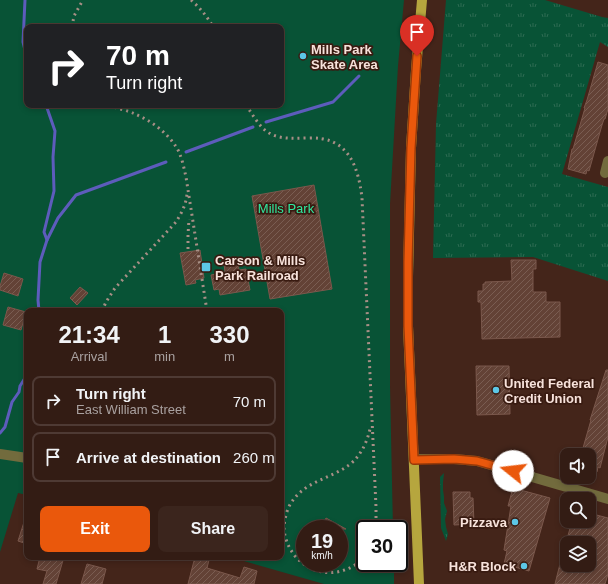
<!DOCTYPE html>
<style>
body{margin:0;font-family:Helvetica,sans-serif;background:#3b251d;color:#f1f3f6;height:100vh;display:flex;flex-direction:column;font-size:15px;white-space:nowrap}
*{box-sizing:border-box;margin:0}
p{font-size:13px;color:#a9a1a0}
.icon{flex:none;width:22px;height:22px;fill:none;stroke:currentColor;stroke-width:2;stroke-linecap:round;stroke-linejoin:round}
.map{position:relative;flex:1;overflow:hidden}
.drawer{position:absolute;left:24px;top:308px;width:260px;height:252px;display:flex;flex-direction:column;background:#331c14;border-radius:8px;box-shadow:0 2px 6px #0003,0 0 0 1px #4e3a34}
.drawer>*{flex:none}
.banner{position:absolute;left:24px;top:24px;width:260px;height:84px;border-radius:8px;box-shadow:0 2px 6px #0003,0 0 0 1px #4e3a34;background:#202124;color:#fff;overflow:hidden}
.buttons{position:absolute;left:560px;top:448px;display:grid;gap:8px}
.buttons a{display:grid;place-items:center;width:36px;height:36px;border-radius:8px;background:#331c14;box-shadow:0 2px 6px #0003,0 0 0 1px #4e3a34;font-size:20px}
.speed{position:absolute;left:296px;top:520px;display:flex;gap:8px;font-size:20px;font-weight:700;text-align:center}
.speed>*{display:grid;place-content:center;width:52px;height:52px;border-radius:50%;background:#331c14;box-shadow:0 2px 6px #0003,0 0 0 1px #4e3a34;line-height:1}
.speed small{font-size:10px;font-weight:400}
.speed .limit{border:2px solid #111;border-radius:6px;background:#fff;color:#111}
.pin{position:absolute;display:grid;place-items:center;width:34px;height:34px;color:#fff;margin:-41px -17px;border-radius:50% 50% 50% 0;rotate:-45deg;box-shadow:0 0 4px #0007}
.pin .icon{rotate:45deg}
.me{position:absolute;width:44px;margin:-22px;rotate:286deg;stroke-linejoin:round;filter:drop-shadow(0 0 3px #0008)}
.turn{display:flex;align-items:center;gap:14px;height:84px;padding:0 16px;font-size:18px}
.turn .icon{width:52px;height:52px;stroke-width:2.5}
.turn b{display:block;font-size:28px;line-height:34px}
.eta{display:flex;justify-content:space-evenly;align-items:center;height:68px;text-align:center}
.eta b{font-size:24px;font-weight:700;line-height:28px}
.action{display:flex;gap:8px;margin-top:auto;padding:8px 16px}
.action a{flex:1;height:46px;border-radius:8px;background:#ea580c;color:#fff;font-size:16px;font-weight:700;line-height:46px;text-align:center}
.action a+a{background:#3b251d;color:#f1f3f6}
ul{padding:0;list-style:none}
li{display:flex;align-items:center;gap:12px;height:50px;margin:0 8px 6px;padding:0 8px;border:2px solid #4e3a34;border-radius:8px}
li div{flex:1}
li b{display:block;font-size:15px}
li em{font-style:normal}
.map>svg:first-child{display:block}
.grass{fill:url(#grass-tufts)}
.park{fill:#085336;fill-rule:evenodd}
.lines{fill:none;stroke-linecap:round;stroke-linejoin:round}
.stream{stroke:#5d5cbc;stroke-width:3}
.building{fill:url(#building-hatch);stroke:#7b584c}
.minor{stroke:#726b3d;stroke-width:10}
.primary{stroke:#b6a63e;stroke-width:10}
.rail{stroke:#a88f86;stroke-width:3;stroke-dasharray:2 4;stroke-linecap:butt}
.route-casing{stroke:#983908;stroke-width:10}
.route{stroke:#ea580c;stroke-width:7}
.poi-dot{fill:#5cc7e7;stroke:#391b11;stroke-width:1.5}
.labels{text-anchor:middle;stroke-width:3.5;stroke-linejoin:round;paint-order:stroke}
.poi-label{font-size:13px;font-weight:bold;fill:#f7e2db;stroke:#391b11;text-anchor:start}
.park-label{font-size:13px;fill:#30e9a0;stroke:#391b11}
</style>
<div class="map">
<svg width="608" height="584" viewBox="0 0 608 584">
<defs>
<pattern id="grass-tufts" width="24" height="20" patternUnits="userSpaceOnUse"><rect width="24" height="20" fill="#085336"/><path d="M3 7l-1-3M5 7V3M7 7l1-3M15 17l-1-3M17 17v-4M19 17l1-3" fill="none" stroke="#2d6b52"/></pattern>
<pattern id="building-hatch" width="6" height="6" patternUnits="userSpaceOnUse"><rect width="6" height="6" fill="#634236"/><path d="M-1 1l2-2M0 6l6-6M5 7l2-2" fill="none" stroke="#7a5d52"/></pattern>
</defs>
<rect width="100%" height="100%" fill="#44251a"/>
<g class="grass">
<polygon points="446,0 545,0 602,17 608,18 608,47 600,42 562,174 608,187 608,281 533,257 433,258 436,124"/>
<polygon points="444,473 443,482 443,490 444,497 444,503 447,511 445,519 446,527 448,534 446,541 441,528 440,477"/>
</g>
<path class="park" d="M0,0H404L398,66L390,204V386L393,529H365V563H394V584H324L230,557H281V311H27V495L18,493L0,552ZM27,27H281V105H27ZM305,529H339V563H305Z"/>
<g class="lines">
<g class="stream">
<polyline points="25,0 23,42 27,59"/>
<polyline points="266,122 333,102 359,76"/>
<polyline points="186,152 253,127"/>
<polyline points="47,240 58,218 76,195 166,162"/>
<polyline points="39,311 38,300 40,262 47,240 44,232 54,191 53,157 55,131 46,105"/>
<polyline points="0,433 5,427 12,402 19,392 20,386 25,378 27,373"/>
</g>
</g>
<g class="building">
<polygon points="598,62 608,65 608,109 605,119 604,119 602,125 589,171 587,170 586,174 568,169 572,149 573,149 585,108 584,108 587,100"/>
<polygon points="314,185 332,289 270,299 252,196"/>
<polygon points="200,250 204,278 195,280 196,283 186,285 180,253"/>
<polygon points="511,260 536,260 536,269 533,269 533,292 546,292 546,302 560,302 560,337 482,339 481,302 478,302 478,291 483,291 483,284 485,284 485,282 512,281"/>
<polygon points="238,261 239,270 246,269 250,290 220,295 219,289 214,290 211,275 225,272 224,264"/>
<polygon points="4,273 23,279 18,296 0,290 0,286"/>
<polygon points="80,287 88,293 77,305 70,298"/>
<polygon points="8,307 26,312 21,330 3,325"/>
<polygon points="476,366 509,366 510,414 477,415"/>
<polygon points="606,370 608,370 608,437 600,468 598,467 597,472 589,469 589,455 581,455 591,420 590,420"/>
<polygon points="513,488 550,498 529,571 504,564 507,551 504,550 511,506 508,506"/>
<polygon points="453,492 470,492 470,498 473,498 474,524 454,525"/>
<polygon points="589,513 608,518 608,574 605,584 555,584 564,548 567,548 567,565 589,565 589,543 566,543 572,521 589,521"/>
<polygon points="326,518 346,529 321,529"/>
<polygon points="25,519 27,519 27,544 18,541"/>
<polygon points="40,557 64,557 56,584 43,584 47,571 37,569"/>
<polygon points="195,557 209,560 207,568 240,578 244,567 257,571 254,584 188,584"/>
<polygon points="87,564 106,569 102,584 81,584"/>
</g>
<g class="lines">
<g class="minor">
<polyline points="605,173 608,161"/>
<polyline points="0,454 27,458"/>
<polyline points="414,459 454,459 477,461 608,499"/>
</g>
<polyline class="primary" points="419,584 408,326 408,277 411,148 416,70 422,0"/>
<g class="rail">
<path d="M191,0C200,8 207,16 213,27"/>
<polyline points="72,27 74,16 83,0"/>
<path d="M109,105C117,109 127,110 135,114C152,121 169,134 178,150C182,158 184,168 186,177L207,311"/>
<path d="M246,105C253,115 259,127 269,133C282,140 294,138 308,138C347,136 358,164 362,198L376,507V529"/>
<polyline points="188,249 188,235 189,219"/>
<path d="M102,311L106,302L115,288L176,222C181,214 186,205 187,194"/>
<path d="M365,557C345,577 315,579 295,556C288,547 284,537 284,526C285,518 287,509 291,503C305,481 330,479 349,465C361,456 367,442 370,429"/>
</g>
</g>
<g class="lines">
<defs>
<polyline id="route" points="417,56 411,148 408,262 408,326 414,460 454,459 477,461 513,471"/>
</defs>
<use href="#route" class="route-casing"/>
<use href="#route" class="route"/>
</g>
<g class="poi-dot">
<circle cx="303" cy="56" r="4"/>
<rect x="201" y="262" width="10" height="10" rx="2"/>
<circle cx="496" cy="390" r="4"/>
<circle cx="515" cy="522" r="4"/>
<circle cx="524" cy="566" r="4"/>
</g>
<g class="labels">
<g class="poi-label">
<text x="311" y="54">Mills Park<tspan x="311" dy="15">Skate Area</tspan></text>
<text x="215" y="265">Carson &amp; Mills<tspan x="215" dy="15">Park Railroad</tspan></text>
<text x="504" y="388">United Federal<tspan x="504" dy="15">Credit Union</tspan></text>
<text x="507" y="527" text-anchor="end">Pizzava</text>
<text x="516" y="571" text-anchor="end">H&amp;R Block</text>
</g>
<g class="park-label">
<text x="286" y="213">Mills Park</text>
</g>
</g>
</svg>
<div class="buttons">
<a><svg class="icon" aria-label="sound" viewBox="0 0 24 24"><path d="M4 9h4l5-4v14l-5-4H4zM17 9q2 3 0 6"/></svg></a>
<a><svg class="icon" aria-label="search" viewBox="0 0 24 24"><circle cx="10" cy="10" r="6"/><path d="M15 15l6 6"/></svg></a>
<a><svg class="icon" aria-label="layers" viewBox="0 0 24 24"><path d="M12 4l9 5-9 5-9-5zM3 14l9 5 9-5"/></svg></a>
</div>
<div class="speed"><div>19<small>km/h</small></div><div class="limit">30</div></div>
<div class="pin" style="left:417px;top:56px;background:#d93025"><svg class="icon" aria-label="arrive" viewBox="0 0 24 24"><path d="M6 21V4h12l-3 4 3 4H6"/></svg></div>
<svg class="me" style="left:513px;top:471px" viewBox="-20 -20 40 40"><circle r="19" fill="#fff"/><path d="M0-13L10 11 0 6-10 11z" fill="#ea580c"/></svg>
<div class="banner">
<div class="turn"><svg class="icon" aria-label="right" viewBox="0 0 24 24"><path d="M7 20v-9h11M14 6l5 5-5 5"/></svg><div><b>70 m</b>Turn right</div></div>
</div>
<section class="drawer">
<div class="eta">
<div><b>21:34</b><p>Arrival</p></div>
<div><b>1</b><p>min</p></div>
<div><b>330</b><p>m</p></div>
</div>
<ul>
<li><svg class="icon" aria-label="right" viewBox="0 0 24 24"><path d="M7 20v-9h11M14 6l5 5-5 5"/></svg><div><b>Turn right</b><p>East William Street</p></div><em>70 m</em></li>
<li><svg class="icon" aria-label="arrive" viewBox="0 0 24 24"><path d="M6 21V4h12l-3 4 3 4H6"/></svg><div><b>Arrive at destination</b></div><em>260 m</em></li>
</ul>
<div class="action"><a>Exit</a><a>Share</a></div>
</section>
</div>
